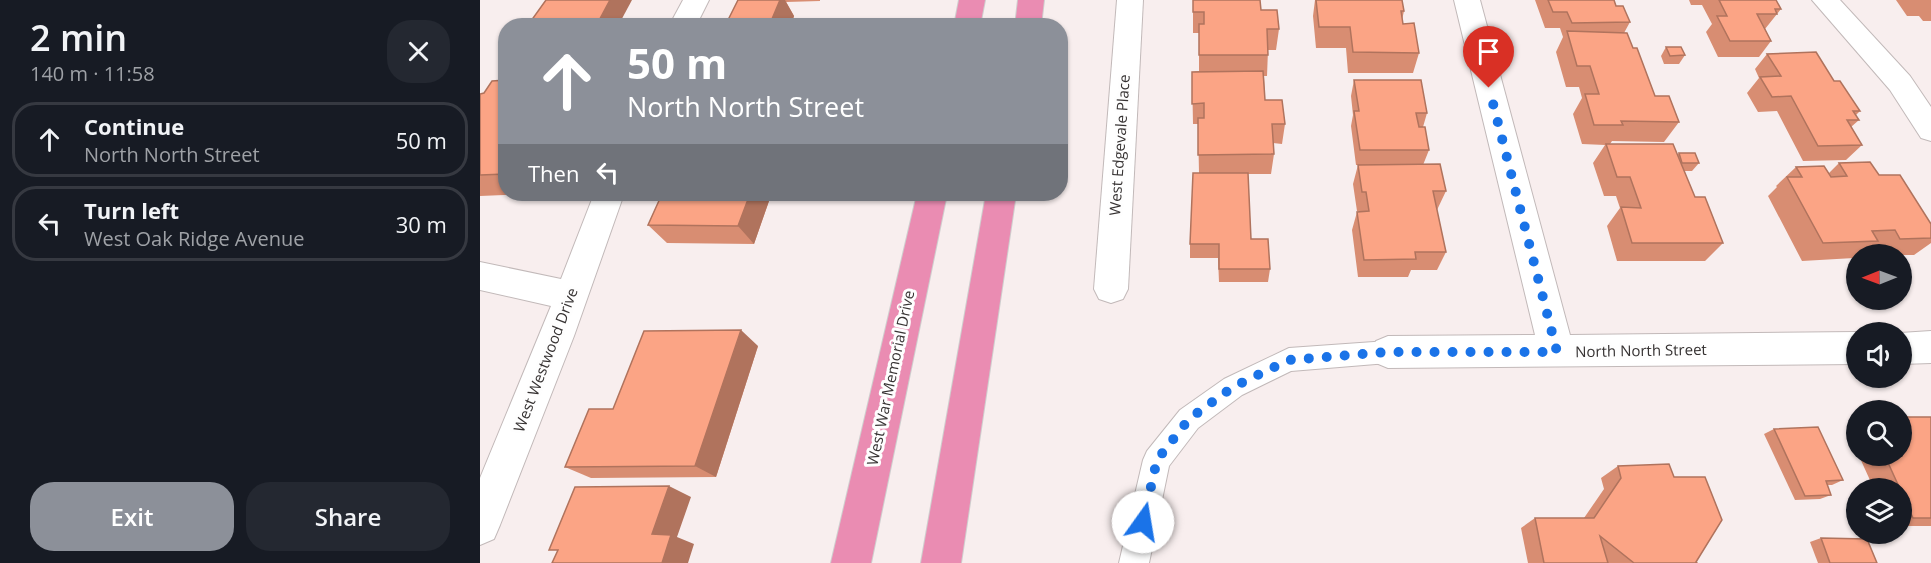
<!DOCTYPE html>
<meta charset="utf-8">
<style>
body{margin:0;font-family:"Open Sans",sans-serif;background:#242831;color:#f1f3f6;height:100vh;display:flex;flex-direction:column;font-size:22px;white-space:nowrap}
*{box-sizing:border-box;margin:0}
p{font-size:20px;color:#9ea1a6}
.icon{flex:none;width:33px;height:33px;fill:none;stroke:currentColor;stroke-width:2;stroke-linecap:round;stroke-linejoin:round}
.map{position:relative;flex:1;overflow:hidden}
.panel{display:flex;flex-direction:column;background:#171b24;width:480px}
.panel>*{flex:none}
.banner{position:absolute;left:18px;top:18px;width:570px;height:183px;border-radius:24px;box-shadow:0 2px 4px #0004;background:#8c9099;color:#fff;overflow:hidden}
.needle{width:39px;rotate:269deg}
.tools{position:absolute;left:1366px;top:244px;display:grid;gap:12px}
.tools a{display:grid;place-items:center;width:66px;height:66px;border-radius:50%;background:#171b24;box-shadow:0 2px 4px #0004;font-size:30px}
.pin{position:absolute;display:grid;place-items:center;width:51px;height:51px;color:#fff;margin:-62px -26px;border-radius:50% 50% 50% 0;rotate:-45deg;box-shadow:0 0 6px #0007}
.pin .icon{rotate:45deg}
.me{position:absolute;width:66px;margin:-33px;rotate:13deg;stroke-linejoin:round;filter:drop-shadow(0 0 4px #0008)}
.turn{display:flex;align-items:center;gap:21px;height:126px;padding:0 30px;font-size:27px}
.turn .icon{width:78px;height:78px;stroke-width:2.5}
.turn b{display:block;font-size:42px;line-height:51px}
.then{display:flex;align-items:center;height:57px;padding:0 30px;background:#0003;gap:12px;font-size:22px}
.round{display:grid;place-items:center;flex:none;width:63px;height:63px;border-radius:24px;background:#242831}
.head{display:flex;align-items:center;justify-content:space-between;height:102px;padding:0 30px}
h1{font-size:36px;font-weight:600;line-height:45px}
.primary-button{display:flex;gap:12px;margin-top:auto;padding:12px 30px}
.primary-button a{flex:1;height:69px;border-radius:24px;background:#8c9099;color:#fff;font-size:24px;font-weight:600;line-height:69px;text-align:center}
.primary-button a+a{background:#242831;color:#f1f3f6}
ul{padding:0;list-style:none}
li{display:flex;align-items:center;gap:18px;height:75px;margin:0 12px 9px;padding:0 18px;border:3px solid #363941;border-radius:24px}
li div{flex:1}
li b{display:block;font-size:22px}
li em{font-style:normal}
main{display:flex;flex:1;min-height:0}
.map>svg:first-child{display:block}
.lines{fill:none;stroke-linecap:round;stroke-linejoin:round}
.service-casing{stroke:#c2b9b9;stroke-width:2}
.minor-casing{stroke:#c2b9b9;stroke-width:2}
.trunk-casing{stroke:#cfcece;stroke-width:2}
.service{fill:#fff;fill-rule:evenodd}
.minor{fill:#fff;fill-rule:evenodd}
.trunk{fill:#ea8cb2;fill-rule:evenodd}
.wall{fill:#d88d72}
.shaded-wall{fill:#b0735d}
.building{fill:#fba485;stroke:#b0735d;stroke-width:1.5}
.route{stroke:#1a73e8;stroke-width:10;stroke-dasharray:0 18}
.labels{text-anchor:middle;stroke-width:6;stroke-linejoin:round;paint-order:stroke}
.street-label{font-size:15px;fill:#373333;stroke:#fefefe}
</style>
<main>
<section class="panel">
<div class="head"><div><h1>2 min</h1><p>140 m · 11:58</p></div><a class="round"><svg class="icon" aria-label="close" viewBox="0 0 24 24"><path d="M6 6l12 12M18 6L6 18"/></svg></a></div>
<ul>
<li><svg class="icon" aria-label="ahead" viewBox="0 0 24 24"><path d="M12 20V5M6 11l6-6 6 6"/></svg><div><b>Continue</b><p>North North Street</p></div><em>50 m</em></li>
<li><svg class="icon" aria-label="left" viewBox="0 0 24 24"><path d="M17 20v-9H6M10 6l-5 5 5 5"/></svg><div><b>Turn left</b><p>West Oak Ridge Avenue</p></div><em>30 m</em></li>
</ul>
<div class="primary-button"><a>Exit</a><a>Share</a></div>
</section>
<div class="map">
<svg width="1451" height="563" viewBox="0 0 1451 563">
<rect width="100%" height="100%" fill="#f8eeee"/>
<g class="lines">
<defs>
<polygon id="service" points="908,341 917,344 921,352 917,360 908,363 811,371 762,395 718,428 689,466 669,563 639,563 663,460 667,451 700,410 744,379 809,348"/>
<g id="minor">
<polygon points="203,0 229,0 216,26 189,26"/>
<polygon points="637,0 663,0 648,289 643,299 631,303 619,299 614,289"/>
<polygon points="974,0 1000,0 1090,335 1377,332 1377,364 908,368 896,363 891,352 896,341 908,336 1055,335"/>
<polygon points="1332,0 1360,0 1430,76 1451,107 1451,141 1441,138 1410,90"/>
<polygon points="114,194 144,194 94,336 20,525 14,539 0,545 0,478 71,306 0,290 0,262 81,279"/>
<polygon points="1451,331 1451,363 1422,364 1420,333"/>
</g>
<g id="trunk">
<polygon points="479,0 505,0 500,26 474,26"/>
<polygon points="538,0 564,0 561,26 535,26"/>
<polygon points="437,194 467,194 391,563 351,563"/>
<polygon points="506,194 536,194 481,563 441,563"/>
</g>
</defs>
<use href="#service" class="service-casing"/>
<use href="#minor" class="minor-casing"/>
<use href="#trunk" class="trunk-casing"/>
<use href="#service" class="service"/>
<use href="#minor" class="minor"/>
<use href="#trunk" class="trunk"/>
</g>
<g class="wall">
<polygon points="258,0 340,0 340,1 306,2 314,16 313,19 316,26 247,26 246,24"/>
<polygon points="713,0 781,10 799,29 796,50 788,50 787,76 784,76 785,100 805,124 802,144 793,143 794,154 791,174 768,174 771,239 790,269 788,282 739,282 738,258 710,258 710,244 719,173 718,124 713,124 712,72 719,71 719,33 713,33"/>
<polygon points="835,0 922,0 924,11 922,20 923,24 939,53 933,73 868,73 866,48 836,48 833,16"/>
<polygon points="1055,0 1134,0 1136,6 1150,22 1144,33 1153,48 1175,96 1199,122 1184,142 1132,141 1130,144 1198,154 1199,153 1219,163 1212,171 1204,171 1215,197 1243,243 1225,261 1137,261 1127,226 1140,208 1136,196 1124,196 1113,163 1125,145 1102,144 1093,114 1102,98 1099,87 1086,87 1076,52 1083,37 1080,28 1065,28"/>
<polygon points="1209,0 1296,0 1301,9 1285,29 1291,41 1279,57 1238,57 1226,32 1232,24 1222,5 1211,5"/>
<polygon points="1416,0 1451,0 1451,21 1443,21 1439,16 1427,16"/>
<polygon points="1186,47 1205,55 1199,64 1184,64 1181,56"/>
<polygon points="1287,54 1354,81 1380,111 1376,115 1379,120 1371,127 1382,145 1366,160 1323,161 1297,111 1278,112 1267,93 1279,78 1275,69"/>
<polygon points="26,80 26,194 44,194 0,196 0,94 4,93"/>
<polygon points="874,80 947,113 943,127 949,150 943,165 966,191 957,210 966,252 957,270 931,270 928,277 878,277 872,230 877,212 881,212 881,211 877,211 873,184 878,165 899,165 876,165 871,126 873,115 871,96"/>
<polygon points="1359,163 1399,175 1451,224 1451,243 1434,255 1395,255 1392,248 1388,248 1379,255 1377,255 1377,257 1374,258 1322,261 1288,196 1297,187 1296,186 1316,167 1349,173"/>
<polygon points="182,194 285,194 285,195 289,201 274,244 187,243 168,225"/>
<polygon points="278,346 236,477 111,478 85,467"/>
<polygon points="1451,417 1451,526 1422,526 1422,489 1394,489 1379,456 1422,456"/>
<polygon points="1377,422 1377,450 1367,427"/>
<polygon points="1294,429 1363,480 1352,485 1347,485 1351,495 1340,499 1315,500 1284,434"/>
<polygon points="1138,466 1217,563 1048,563 1041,528 1055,518 1104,518 1124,489 1121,478"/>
<polygon points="1341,538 1397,563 1338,563 1330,542"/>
</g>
<g class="shaded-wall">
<polygon points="130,0 152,0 138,26 116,26"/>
<polygon points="300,0 305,0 314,16 313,19 316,26 296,26 292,19"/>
<polygon points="270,194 285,194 285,195 289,201 274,244 258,226"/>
<polygon points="261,330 278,346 236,477 215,466"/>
<polygon points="189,486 211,497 197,537 214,544 208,563 182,563 172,534"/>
</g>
<g class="building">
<polygon points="66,0 130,0 116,26 43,26 46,21 51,21"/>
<polygon points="258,0 300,0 292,19 313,19 310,26 250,26 250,24 246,24"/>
<polygon points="713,0 780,0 781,10 797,10 799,29 787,29 788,55 719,55 719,24 724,24 724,12 713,12"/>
<polygon points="836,0 922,0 924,11 921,11 923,24 934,23 939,53 873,52 870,27 839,27"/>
<polygon points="1068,0 1134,0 1136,6 1143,6 1150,22 1092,23 1087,12 1073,12"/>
<polygon points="1239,0 1296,0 1301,9 1295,9 1297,14 1277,14 1291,41 1250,41 1237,16 1247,16"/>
<polygon points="1087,31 1147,33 1153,48 1157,48 1175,96 1189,96 1199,122 1141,121 1143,125 1114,125 1105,94 1119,94 1110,66 1097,66"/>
<polygon points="1186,47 1201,47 1205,55 1190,56"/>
<polygon points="1336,52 1354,81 1360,81 1380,111 1373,111 1379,120 1367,120 1382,145 1338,146 1311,96 1292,97 1280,77 1301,76 1287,54"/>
<polygon points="783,71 785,100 802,100 805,124 792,124 794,154 718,155 718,118 724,118 724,103 712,104 712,72"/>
<polygon points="26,80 26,174 0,175 0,94 4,93 12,81"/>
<polygon points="874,80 941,80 947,113 936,113 939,127 945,127 949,150 880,150 874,111 879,111"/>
<polygon points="1126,144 1193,144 1215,197 1225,197 1243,243 1152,243 1141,207 1161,208 1150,177 1137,177"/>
<polygon points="1199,153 1215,153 1219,163 1202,163"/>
<polygon points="1390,162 1399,175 1420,175 1451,224 1451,238 1420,239 1415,230 1392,231 1398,241 1343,243 1307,177 1322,177 1316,167 1344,166 1351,177 1367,176 1359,163"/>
<polygon points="960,164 966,191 953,191 966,252 935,252 936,259 884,260 877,212 889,211 886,192 882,192 878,165"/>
<polygon points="713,173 768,173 771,239 788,239 790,269 739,269 739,244 710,244"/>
<polygon points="182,194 270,194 258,226 168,225"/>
<polygon points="261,330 215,466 85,467 109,409 133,409 164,331"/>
<polygon points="1422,417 1451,417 1451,518 1433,518 1422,494 1422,489 1420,489 1405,456 1422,456"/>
<polygon points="1338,427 1363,480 1346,481 1351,495 1325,496 1294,429"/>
<polygon points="1189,464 1194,477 1225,477 1242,520 1216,562 1217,563 1154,563 1120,536 1128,563 1064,563 1055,518 1114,518 1141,478 1138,466"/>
<polygon points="189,486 172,534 191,535 182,563 72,563 78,550 69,550 95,487"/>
<polygon points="1341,538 1387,539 1397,563 1350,563"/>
</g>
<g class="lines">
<polyline class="route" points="663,522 677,460 709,419 753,387 809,360 908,352 1077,352 1009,88"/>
</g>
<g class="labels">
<g class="street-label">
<text transform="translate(640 145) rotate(-86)" y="5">West Edgevale Place</text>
<text transform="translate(1161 351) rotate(-1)" y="5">North North Street</text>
<text transform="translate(66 360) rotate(-69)" y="5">West Westwood Drive</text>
<text transform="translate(411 378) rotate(-78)" y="5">West War Memorial Drive</text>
</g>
</g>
</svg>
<div class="tools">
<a><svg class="needle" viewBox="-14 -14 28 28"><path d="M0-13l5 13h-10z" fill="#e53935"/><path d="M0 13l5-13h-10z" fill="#9ea1a6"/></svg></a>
<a><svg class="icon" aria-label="sound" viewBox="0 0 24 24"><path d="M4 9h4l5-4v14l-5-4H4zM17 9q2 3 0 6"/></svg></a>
<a><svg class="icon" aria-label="search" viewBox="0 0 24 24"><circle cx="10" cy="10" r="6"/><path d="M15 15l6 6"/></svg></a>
<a><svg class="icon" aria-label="layers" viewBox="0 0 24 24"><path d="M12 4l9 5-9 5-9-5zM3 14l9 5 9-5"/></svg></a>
</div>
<div class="pin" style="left:1009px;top:88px;background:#d93025"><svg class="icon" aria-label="arrive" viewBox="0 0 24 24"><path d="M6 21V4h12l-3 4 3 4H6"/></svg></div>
<svg class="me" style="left:663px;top:522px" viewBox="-20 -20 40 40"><circle r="19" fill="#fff"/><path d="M0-13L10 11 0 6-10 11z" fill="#1a73e8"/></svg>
<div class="banner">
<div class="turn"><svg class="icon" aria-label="ahead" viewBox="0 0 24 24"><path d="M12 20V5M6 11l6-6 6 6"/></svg><div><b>50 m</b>North North Street</div></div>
<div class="then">Then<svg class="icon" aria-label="left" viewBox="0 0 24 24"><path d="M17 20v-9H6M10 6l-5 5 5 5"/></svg></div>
</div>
</div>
</main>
